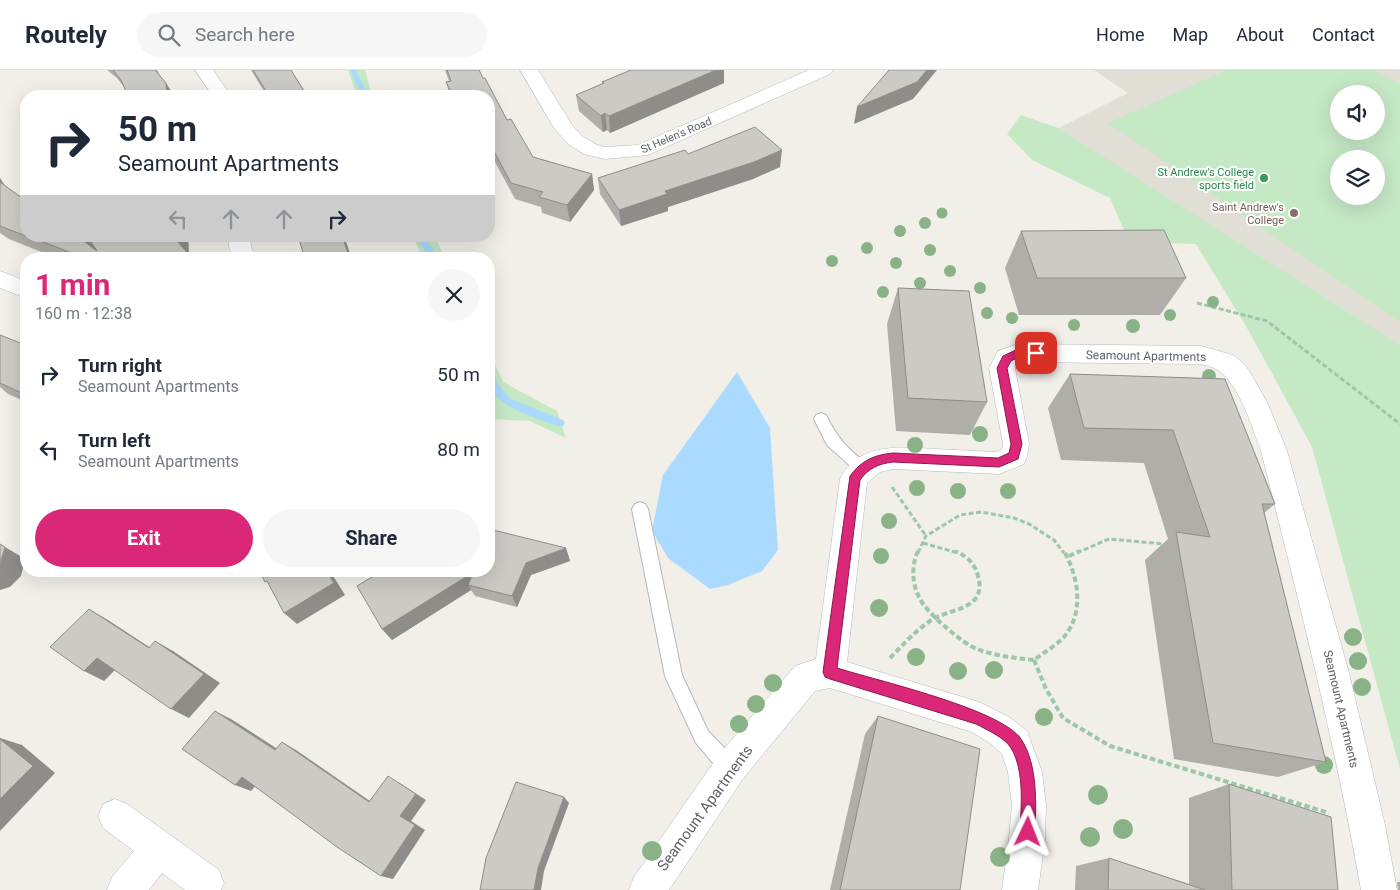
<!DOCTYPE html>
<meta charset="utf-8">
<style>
body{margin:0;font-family:Roboto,sans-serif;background:#f6f6f7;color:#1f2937;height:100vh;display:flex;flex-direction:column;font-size:19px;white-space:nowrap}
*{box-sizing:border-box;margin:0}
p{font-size:16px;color:#747a83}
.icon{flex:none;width:28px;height:28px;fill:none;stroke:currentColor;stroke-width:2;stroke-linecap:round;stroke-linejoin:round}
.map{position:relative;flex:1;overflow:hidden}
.sheet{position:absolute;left:20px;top:182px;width:475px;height:325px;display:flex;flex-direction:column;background:#fff;border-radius:20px;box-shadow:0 5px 20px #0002}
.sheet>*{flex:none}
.guide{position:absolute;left:20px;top:20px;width:475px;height:152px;border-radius:20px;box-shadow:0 5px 20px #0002;background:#fff;color:#1f2937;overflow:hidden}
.controls{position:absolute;left:1330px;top:15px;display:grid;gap:10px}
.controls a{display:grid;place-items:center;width:55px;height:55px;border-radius:50%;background:#fff;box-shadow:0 5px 20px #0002;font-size:25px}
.pin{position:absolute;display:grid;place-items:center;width:42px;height:42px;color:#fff;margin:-21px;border-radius:10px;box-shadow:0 2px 8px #0006}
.me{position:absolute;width:55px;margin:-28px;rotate:2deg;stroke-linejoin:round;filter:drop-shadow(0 0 4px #0008)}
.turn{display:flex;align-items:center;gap:18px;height:105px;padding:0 15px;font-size:22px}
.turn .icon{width:65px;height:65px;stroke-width:2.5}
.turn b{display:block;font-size:35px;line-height:42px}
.lanes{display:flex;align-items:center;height:48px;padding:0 15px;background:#0003;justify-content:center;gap:25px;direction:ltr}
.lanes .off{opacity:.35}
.round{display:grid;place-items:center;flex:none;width:52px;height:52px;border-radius:26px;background:#f6f6f7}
.summary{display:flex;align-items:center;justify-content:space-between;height:85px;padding:0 15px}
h1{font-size:30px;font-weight:700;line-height:38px;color:#db2777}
.primary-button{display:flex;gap:10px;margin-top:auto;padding:10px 15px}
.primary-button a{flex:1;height:58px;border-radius:30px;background:#db2777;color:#fff;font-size:20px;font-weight:700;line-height:58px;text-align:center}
.primary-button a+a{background:#f6f6f7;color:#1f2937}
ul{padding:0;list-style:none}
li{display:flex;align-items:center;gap:15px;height:75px;padding:0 15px}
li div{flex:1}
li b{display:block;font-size:19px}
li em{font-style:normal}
header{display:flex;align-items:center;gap:30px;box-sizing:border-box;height:70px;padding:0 25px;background:#fff;border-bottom:1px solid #e0e1e3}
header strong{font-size:24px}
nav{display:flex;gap:28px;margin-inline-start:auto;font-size:18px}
.search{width:350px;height:45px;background:#f6f6f7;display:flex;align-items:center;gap:12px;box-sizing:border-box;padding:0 18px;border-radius:28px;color:#747a83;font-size:19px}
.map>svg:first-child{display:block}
.education{fill:#e1ded6;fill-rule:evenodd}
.green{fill:#c5e8c5;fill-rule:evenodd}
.water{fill:#aadaff}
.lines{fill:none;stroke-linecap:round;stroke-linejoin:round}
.stream{fill:#aadaff;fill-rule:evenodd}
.service-casing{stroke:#b5b8bc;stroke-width:2}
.minor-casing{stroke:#b5b8bc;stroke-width:1}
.path-far1{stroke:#9cc7a9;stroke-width:3;stroke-dasharray:5 2.5;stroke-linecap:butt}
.path{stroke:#9cc7a9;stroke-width:4;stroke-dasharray:5.5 3;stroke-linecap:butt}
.service{fill:#fff;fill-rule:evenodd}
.minor{fill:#fff;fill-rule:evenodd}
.tree{fill:#89b387}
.wall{fill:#afaea9}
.shaded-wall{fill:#8f8d8a}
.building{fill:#cccac5;stroke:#8f8d8a;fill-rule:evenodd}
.route{fill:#db2777;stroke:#8e194d}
.leisure-dot{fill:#2e9e5b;stroke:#fff;stroke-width:2}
.education-dot{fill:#8d6e63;stroke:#fff;stroke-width:2}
.labels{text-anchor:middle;stroke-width:4;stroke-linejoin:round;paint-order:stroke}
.far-street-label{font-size:11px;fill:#5f6368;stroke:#fff}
.far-leisure-label{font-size:11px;fill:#27864d;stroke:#fff;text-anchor:end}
.far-education-label{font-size:11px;fill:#785e54;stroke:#fff;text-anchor:end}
.street-label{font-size:12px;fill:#5f6368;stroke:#fff}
.near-street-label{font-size:15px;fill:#5f6368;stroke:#fff}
</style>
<header>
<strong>Routely</strong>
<div class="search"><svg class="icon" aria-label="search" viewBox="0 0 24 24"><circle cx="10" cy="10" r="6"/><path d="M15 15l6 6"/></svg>Search here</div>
<nav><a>Home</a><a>Map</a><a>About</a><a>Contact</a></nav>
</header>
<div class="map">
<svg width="1400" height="820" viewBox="0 0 1400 820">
<rect width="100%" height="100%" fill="#f1efe8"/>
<path class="education" d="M1094,0H1400V275L1218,160L1047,64L1128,23ZM1339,24H1376V61H1339ZM1339,89H1376V126H1339Z"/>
<g class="green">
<polygon points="348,0 365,0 372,26 357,26"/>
<path d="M1227,0H1374L1400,14V252L1108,53ZM1339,24H1376V61H1339ZM1339,89H1376V126H1339Z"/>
<polygon points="1021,45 1058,58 1400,275 1400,699 1312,377 1250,263 1196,174 1129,172 1110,128 1032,90 1007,64"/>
<polygon points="412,166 435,166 445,189 424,189"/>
<polygon points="489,282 503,312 557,341 566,368 530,351 490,349"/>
</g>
<polygon class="water" points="737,302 770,358 778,480 762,501 728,515 710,519 668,488 652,461 663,405"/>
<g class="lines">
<g class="stream">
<polygon points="350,0 356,0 368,26 362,26"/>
<polygon points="414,166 423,166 434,180 438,189 430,189 427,183"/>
<path d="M489,302H492L500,317L511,329L563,350L565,353L563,356H557C536,347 495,338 489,313C488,310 489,305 489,302Z"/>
</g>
<defs>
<g id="service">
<path d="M821,343L826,345C838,369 846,377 867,394L869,398L867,402L862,404L857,402L827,375L814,349L816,345Z"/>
<polygon points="640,432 645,434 648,439 682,605 708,661 737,691 739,698 737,705 730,707 723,705 696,673 665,606 632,439 635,434"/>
</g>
<g id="minor">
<polygon points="195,0 213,0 231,26 213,26"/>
<polygon points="520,0 538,0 572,55 582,66 597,75 605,77 638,75 809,0 833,0 830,4 648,85 605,89 584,84 568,74 554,58"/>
<polygon points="228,166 250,166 251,177 256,189 234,189 229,177"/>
<polygon points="0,201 26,211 26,228 0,218"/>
<path d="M1018,274L1201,276L1233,285L1243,293L1250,302L1268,334L1287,381L1349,603L1385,755L1397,820H1361C1335,672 1298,527 1261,381C1252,357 1239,312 1216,299C1212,296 1206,296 1201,294L1021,292L1015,298L1029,374L1027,386L1024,394L999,404L893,399L880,402L867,413L847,592L979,632L1009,647L1027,661L1042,702L1046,735L1045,769L1038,820H1002L1009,769L1012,735L1008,702L1002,684L990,673L972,662L830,618L815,621L742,710L669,820H629L634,807L718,686L795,596L816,589L840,409C858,372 901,377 935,379C956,380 976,381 997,382L1002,379L1003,374L989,298L998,281Z"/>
<polygon points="115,729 127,734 219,800 224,813 221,820 185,820 162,803 149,820 107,820 112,807 134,781 103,758 98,746 103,734"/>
</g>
</defs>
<use href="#service" class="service-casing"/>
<use href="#minor" class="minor-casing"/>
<g class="path-far1">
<polyline points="1197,233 1267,251 1400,354"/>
<polyline points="892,417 926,466"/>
<polyline points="923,473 958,483"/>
<polyline points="918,483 926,466 960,445 981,442 1014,448 1029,454 1054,470 1064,483"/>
<polyline points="1077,483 1109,469 1164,474"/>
</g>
<g class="path">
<path d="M918,481C911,496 912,515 920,529C927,543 963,574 977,579C995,586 1015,588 1034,590C1043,583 1054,577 1062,569C1085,545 1079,508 1064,481"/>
<polyline points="1069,486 1080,481"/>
<path d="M890,588C903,575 915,561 930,551C948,538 988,541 978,506C975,494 967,486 955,481"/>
<polyline points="1034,590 1046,619 1063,648 1110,676 1329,743"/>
</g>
<use href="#service" class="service"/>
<use href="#minor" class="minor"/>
</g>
<g class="tree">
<circle cx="942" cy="143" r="5.5"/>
<circle cx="925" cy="153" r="6"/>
<circle cx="900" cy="161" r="6"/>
<circle cx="867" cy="178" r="6"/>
<circle cx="930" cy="180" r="6"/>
<circle cx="832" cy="191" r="6"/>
<circle cx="896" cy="193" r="6"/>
<circle cx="950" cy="201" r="6"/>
<circle cx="920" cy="213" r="6"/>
<circle cx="980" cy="218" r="6"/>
<circle cx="883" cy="222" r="6"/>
<circle cx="1213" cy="232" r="6"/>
<circle cx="987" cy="243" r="6"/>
<circle cx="1170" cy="245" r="6"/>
<circle cx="1012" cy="248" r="6"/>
<circle cx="1074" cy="255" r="6"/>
<circle cx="1133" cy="256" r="7"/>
<circle cx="1209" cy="306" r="7"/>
<circle cx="980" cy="364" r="8"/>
<circle cx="915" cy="375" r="8"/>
<circle cx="917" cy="418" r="8"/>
<circle cx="958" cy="421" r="8"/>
<circle cx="1008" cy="421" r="8"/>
<circle cx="889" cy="451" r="8"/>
<circle cx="881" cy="486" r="8"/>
<circle cx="879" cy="538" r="9"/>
<circle cx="1353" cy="567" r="9"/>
<circle cx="916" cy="587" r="9"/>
<circle cx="1358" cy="591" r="9"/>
<circle cx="994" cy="600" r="9"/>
<circle cx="958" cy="601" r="9"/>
<circle cx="773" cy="613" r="9"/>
<circle cx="1362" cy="617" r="9"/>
<circle cx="756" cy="634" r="9"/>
<circle cx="1044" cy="647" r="9"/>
<circle cx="739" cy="654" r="9"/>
<circle cx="1324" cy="695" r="9"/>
<circle cx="1098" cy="725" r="10"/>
<circle cx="1123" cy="759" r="10"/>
<circle cx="1090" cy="767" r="10"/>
<circle cx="652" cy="781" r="10"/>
<circle cx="1000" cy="787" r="10"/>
</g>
<g class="wall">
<polygon points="107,0 157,0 161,7 166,13 174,26 128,26 124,17 117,8"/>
<polygon points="251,0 291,0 308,26 267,26"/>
<polygon points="445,0 479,0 483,8 507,50 533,87 592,104 594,120 570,152 542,143 541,137 515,129 489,81 489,26 450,26 446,12 449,11"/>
<polygon points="631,0 724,0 724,13 610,63 607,60 603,62 579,41 576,25 603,14 602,12"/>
<polygon points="688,84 780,97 753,109 668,137 668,141 621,156 600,124 598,108"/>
<polygon points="0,108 5,116 26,131 26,166 121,166 136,171 135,166 188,166 189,185 192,189 59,189 9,169 0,163"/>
<polygon points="1021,161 1186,208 1160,245 1019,245 1005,198"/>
<polygon points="898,218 987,332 970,365 896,361 887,254"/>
<polygon points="0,265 26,277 26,332 8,324 0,317"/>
<polygon points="1070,304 1225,309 1275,434 1264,443 1326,692 1278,707 1174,689 1145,490 1168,469 1144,393 1061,390 1048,338"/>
<polygon points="566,478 570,491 531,505 517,537 475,526 471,520 392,570 382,559 471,508"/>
<polygon points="878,646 960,820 830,820 865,664"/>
<polygon points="1229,714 1338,820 1075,820 1076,796 1109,788 1189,814 1189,728"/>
<polygon points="1397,812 1400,812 1400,820 1398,820"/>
</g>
<g class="shaded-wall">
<polygon points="716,0 724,0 724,13 610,63 609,46"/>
<polygon points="927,0 937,0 913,29 854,54 857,37"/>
<polygon points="166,13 174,26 167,26"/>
<polygon points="605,43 607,60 603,62 601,46"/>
<polygon points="782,80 780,97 753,109 668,137 668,141 621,156 619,140 665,121"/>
<polygon points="592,104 594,120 570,152 567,135"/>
<polygon points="0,108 12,127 0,113"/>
<polygon points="177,166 188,166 189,187 190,186 192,189 185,189 178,172"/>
<polygon points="342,166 344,166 352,189 350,189"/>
<polygon points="89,169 104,189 100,189 85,172"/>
<polygon points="5,477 25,489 21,506 10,517 0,520 0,494"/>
<polygon points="566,478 570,491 531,505 517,537 512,526 526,493"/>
<polygon points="326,501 330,501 345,525 297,554 284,543"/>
<polygon points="469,505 476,516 468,515 471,520 392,570 382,559"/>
<polygon points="89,539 108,550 166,588 149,578"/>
<polygon points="155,571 173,581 220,613 189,648 171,639"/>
<polygon points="97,588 117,598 104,611 84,601"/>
<polygon points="215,641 231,649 290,687 275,680"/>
<polygon points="0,668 22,675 55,703 0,761"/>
<polygon points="282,672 296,680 380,738 369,732"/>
<polygon points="242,707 258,713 251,721 235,715"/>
<polygon points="398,712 426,730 411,751 425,760 393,809 381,806 400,746"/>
<polygon points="564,727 569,733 544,801 541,820 534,820 538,798"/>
</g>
<g class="building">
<polygon points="113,0 155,0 166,13 167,26 128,26 121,10"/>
<polygon points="253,0 291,0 307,26 269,26"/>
<polygon points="447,0 479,0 483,8 485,8 507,50 511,49 533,87 592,104 567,135 539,127 543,122 511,113 489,72 489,26 453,26 446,12 451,11"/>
<polygon points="631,0 716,0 609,46 605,43 601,46 576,25 604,13 602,12"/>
<polygon points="889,0 927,0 917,12 857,37"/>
<polygon points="755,57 782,80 754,92 665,121 667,124 619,140 598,108 685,80 688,84"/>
<polygon points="0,112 26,131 26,166 0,156"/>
<polygon points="1164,160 1186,208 1037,208 1021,161"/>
<path d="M28,166H121L136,171L135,166H177L178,172L190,186L185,189H104L102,186L100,189H87ZM89,169L97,181L85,172Z"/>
<polygon points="298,166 342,166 350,189 305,189"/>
<polygon points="898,218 969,221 987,332 908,328"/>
<polygon points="0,265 23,274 21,276 26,278 26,325 0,313"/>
<polygon points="1070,304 1225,309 1275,434 1262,434 1326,692 1213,673 1176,462 1210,467 1173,360 1084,358"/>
<polygon points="493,460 566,478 526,493 512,526 468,515 474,501 489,501 489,470"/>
<polygon points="0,474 5,477 0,494"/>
<polygon points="259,501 326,501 334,513 284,543 267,511 265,512"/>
<polygon points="382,501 467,501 469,505 382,559 357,516"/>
<polygon points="89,539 149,578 155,571 204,604 171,639 97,588 84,601 50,577"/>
<polygon points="215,641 275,680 282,672 369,732 388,706 416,724 400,746 415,755 381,806 337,777 242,707 235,715 182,679"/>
<polygon points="878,646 980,679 960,820 840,820"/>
<polygon points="0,669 33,696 0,729"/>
<polygon points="516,712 564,727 538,798 534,820 480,820 486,788"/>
<polygon points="1229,714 1331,747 1338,820 1232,820"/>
<polygon points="1109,788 1205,820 1108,820"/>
</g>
<path class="route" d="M1018,279H1036L1041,283L1036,287H1019L1011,291L1007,298L1022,374L1018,389L999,397L893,392C878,394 869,398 860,410L837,598C875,610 1001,639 1021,669C1038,695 1036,733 1035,762L1033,768L1028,770L1022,768L1020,762C1021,738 1025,701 1011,678C1004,667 987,660 976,654L830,609L825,607L823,602L850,406C862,390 874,385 893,383L998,388L1009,383L1011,374L997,298L1003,286Z"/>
<circle class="leisure-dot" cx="1264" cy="108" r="5"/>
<circle class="education-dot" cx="1294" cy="143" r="5"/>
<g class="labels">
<g class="far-street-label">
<text transform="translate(676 65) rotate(-23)" y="4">St Helen's Road</text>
</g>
<g class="far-leisure-label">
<text x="1254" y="106">St Andrew's College<tspan x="1254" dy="13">sports field</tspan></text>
</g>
<g class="far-education-label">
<text x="1284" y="141">Saint Andrew's<tspan x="1284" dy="13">College</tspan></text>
</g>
<g class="street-label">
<text transform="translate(1146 286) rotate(1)" y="4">Seamount Apartments</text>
<text transform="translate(1341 639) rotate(77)" y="4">Seamount Apartments</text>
</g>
<g class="near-street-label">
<text transform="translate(705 738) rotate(-54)" y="5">Seamount Apartments</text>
</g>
</g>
</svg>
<div class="controls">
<a><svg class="icon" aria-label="sound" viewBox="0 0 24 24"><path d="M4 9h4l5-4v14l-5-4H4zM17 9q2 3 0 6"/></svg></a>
<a><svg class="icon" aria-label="layers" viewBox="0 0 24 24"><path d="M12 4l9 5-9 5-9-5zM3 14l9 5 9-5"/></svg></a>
</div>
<div class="pin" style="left:1036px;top:283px;background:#d93025"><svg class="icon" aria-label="arrive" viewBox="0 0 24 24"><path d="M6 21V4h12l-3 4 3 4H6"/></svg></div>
<svg class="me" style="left:1028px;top:762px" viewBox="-20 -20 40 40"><path d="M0-17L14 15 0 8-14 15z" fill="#db2777" stroke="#fff" stroke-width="4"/></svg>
<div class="guide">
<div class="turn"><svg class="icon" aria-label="right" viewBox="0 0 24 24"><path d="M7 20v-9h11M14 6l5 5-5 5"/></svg><div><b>50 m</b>Seamount Apartments</div></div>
<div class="lanes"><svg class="icon off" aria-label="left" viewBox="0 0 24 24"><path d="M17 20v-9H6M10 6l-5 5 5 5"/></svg><svg class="icon off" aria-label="ahead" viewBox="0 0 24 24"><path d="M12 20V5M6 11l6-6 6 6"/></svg><svg class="icon off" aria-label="ahead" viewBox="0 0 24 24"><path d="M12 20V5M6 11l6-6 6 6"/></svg><svg class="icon" aria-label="right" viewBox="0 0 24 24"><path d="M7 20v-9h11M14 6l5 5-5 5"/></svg></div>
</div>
<section class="sheet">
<div class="summary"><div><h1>1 min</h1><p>160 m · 12:38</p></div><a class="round"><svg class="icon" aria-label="close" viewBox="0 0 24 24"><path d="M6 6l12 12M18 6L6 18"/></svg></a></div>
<ul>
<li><svg class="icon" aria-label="right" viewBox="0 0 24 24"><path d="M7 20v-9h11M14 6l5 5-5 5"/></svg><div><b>Turn right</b><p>Seamount Apartments</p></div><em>50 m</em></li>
<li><svg class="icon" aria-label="left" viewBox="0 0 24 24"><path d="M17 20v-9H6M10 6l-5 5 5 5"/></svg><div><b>Turn left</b><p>Seamount Apartments</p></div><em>80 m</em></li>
</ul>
<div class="primary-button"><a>Exit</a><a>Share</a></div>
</section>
</div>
